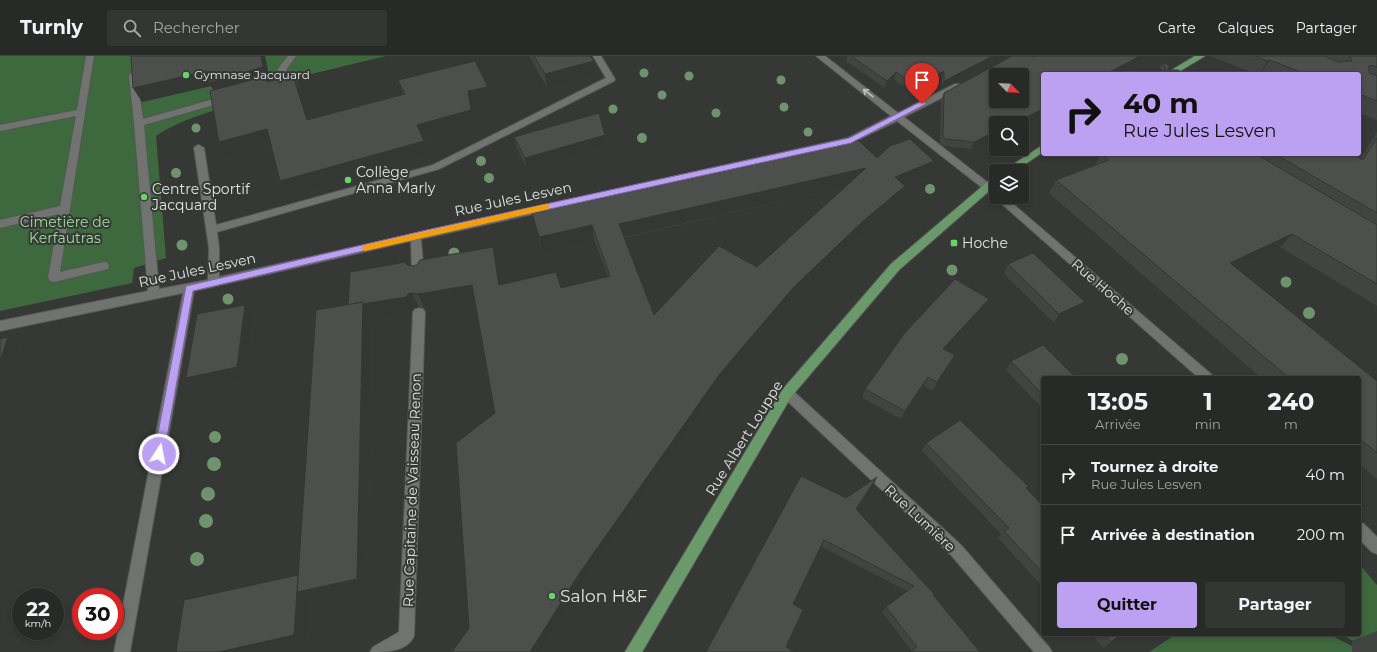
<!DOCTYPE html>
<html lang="fr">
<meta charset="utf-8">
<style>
body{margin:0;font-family:Montserrat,sans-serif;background:#343634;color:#f1f3f6;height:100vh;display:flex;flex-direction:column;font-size:15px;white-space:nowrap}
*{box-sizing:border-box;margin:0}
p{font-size:13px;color:#a5a7a8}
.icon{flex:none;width:22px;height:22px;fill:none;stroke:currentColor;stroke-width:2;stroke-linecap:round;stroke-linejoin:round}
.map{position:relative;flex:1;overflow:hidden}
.details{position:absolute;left:1041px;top:320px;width:320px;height:260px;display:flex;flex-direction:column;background:#282a28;border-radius:4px;box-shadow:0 2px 6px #0003,0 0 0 1px #444645}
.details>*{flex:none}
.top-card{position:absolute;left:1041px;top:16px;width:320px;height:84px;border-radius:4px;box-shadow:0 2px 6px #0003,0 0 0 1px #444645;background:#bca0f2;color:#111;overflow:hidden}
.needle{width:26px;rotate:114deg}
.controls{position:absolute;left:989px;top:12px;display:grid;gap:8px}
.controls a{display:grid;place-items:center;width:40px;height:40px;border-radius:4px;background:#282a28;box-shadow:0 2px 6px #0003,0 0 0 1px #444645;font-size:20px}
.speed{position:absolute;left:12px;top:532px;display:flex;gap:8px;font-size:20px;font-weight:700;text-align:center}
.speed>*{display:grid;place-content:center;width:52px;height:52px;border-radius:50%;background:#282a28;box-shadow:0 2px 6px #0003,0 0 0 1px #444645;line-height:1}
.speed small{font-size:10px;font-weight:400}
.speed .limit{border:6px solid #d22;background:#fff;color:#111}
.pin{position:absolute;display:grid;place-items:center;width:34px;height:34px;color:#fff;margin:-41px -17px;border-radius:50% 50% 50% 0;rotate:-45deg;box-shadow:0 0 4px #0007}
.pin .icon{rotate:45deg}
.me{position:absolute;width:44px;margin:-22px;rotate:11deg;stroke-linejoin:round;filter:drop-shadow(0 0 3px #0008)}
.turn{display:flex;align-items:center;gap:14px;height:84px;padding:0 16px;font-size:18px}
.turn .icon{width:52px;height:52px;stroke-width:2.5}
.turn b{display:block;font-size:28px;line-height:34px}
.eta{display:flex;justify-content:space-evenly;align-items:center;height:68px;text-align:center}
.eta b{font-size:24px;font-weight:700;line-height:28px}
.primary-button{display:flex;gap:8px;margin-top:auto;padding:8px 16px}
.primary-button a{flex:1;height:46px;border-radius:4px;background:#bca0f2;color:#111;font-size:16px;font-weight:700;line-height:46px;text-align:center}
.primary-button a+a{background:#343634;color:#f1f3f6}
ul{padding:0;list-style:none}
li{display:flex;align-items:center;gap:12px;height:60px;padding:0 16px;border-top:1px solid #444645}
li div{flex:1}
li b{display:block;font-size:15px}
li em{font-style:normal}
header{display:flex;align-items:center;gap:24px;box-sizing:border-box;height:56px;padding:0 20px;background:#282a28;border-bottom:1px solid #444645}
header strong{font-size:19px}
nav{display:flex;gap:22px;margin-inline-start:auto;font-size:14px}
.search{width:280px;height:36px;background:#343634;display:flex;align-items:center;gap:10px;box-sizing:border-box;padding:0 14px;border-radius:4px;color:#a5a7a8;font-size:15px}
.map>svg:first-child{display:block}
.green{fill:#3e683d}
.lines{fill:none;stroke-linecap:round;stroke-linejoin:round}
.minor-casing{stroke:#545754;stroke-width:2}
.major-casing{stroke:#545754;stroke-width:2}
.minor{fill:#70736f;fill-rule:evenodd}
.major{fill:#6b9a6a;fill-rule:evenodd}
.tree{fill:#6f946d}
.wall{fill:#414440;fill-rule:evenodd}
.shaded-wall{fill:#353734}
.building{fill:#4c4f4b;stroke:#353734;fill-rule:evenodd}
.oneway{stroke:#c0c2c0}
.route{fill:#bca0f2;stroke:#7a689d}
.slow{fill:#f59e0b}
.poi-dot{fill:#67d466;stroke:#363835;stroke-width:1.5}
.labels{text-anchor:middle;stroke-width:4;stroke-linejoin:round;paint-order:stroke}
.far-poi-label{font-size:12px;fill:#e2e4e2;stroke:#363835;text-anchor:start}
.poi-label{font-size:14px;fill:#e2e4e2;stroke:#363835;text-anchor:start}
.street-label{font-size:14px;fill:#e2e4e2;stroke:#363835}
.park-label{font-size:14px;fill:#9edf9b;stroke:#363835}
.near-poi-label{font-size:17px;fill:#e2e4e2;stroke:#363835;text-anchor:start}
</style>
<header>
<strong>Turnly</strong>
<div class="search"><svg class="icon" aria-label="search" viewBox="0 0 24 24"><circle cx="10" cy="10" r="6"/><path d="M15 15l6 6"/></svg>Rechercher</div>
<nav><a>Carte</a><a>Calques</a><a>Partager</a></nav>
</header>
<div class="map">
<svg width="1377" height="596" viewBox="0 0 1377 596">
<rect width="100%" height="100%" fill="#363835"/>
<g class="green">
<path d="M0,0H386L295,22L300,33C257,44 192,55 156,80L166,202L134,212L132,227L0,255Z"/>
<polygon points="1359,508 1377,529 1377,595 1353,585 1341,578 1359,578"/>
<polygon points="1176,578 1328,578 1352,590 1352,596 1149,596"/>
</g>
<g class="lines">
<defs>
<g id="minor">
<polygon points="86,0 94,0 60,216 104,206 108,207 109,210 108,213 104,214 54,226 50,225 48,222 59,158 0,172 0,164 60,150 76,60 0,75 0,69 77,54"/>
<polygon points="288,0 296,0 288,11 278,30 265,34 262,33 261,31 262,29 271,26 280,10"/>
<polygon points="593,0 601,0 615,23 614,25 439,113 217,176 219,192 219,221 848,82 891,60 816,0 825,0 898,57 955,28 961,28 962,30 961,32 904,61 996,133 996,141 1005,141 1211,318 1213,322 1199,322 994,141 897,65 851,87 421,183 424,219 422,222 418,223 414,222 412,219 411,185 194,235 130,596 114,596 183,237 0,275 0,265 148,235 134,67 129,20 130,18 133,17 137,20 143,63 228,39 233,42 231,44 144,69 159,233 208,224 209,192 194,92 196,90 199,89 204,92 216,169 433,109 606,22"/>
<path d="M419,252L423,253L425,256L414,580C407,596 385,596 370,596L373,591L399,576L413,256L415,253Z"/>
<polygon points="787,332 791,333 961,489 1049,591 1052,596 1034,596 951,499 783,341 781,337 783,333"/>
<polygon points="1359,466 1364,468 1377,481 1377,498 1372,496 1359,483"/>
</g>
<g id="major">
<polygon points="1195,0 1205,0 1175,18 1165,18"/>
<polygon points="1043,89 1043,96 1015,115 1003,115"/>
<polygon points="996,121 996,129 899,214 791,341 642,596 625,596 783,333 891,208 992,122"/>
</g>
</defs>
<use href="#minor" class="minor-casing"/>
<use href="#major" class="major-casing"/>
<use href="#minor" class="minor"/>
<use href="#major" class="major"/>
</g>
<g class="tree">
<circle cx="644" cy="17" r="4.5"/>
<circle cx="689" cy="20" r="4.5"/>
<circle cx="781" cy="24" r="4.5"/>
<circle cx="662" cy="39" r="4.5"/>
<circle cx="784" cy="51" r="4.5"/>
<circle cx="613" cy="53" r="4.5"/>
<circle cx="716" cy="57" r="4.5"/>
<circle cx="196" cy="72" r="4.5"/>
<circle cx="808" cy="76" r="4.5"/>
<circle cx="642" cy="82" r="5"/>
<circle cx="481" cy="105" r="5"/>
<circle cx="176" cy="117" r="5"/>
<circle cx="489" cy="122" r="5"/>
<circle cx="930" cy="133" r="5"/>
<circle cx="182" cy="189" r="5.5"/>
<circle cx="454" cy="197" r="5.5"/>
<circle cx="952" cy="214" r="5.5"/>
<circle cx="1286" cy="226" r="5.5"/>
<circle cx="228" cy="243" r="5.5"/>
<circle cx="1309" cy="257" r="6"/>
<circle cx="1122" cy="303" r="6"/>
<circle cx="215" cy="381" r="6"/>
<circle cx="214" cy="408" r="7"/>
<circle cx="208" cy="438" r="7"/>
<circle cx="206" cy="465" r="7"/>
<circle cx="197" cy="503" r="7"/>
</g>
<g class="wall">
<polygon points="131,0 265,0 270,25 268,25 269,26 300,33 309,63 403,38 398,24 492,44 472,49 475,67 423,82 429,98 287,139 280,125 271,88 227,100 219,86 214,34 211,30 142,46"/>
<polygon points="529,0 590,0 594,5 595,18 547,31"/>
<polygon points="847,0 1005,0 942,33 942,23 914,37 894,24 885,32 846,5"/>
<path d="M1012,0H1030L1032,1L1035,0H1146L1145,2L1116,18H1043V59L1022,69V67H996V81L971,93L944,90L940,88L941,44L944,37ZM996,19H1022V45H996Z"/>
<polygon points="1210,0 1377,0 1377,64 1359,57 1359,18 1256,18"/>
<polygon points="1163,6 1168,14 1185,18 1163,18 1160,11"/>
<polygon points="1377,76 1377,250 1280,191 1236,212 1377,325 1377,423 1359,408 1359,322 1261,322 1049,137 1056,124 1095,109 1101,98 1352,98 1360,103"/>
<polygon points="605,79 606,88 527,112 516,90 514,81"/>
<path d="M877,102L934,105L930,120L905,130L901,145L858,180L791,246L718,332L582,528L540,596H452L469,572L495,357L474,243L424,252L419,251L415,252L412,254L371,262L367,534L310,546L307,588L298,519H299L348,249L407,209L412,210L497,205L501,228L561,232L608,221L594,183L542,196L532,157ZM846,130L757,211L654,259L624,182Z"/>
<polygon points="1008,208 1079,255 1054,267 1004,218"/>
<polygon points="984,253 946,294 955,299 951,308 933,335 924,330 901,363 862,342 865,333"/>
<polygon points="1011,305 1043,322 1043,352 1042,352 1006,314"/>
<polygon points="926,387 1026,433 1043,450 1043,531 998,482 1001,478 922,395"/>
<polygon points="874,428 857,454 933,539 980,596 911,596 912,595 882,556 886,551 907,535 822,491 793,549 803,554 786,591 706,596 846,442"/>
<polygon points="1377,575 1377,596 1352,596 1352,585"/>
<polygon points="1091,578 1122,578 1111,586 1103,592"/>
</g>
<g class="shaded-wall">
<polygon points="261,0 265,0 270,25 268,25 273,33 217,40 211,30 142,46 133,32"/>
<polygon points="993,0 1005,0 942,33 944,25"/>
<polygon points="1140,0 1146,0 1145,2 1116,18 1106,18"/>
<polygon points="1270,4 1260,18 1259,18 1268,5"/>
<polygon points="594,5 595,18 547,31 545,18"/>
<polygon points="944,15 942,23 914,37 916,29"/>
<polygon points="896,16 894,24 885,32 887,25"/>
<polygon points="293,20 300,33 314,78 307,64"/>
<polygon points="488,31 492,44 472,49 475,67 422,82 417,69 468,35"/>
<polygon points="1043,53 1043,59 1022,69 1022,67 1014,67"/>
<polygon points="267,73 274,87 227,100 219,86"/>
<polygon points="996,75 996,81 971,93 974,86"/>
<polygon points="605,79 606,88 527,112 525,102"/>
<polygon points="424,85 429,98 287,139 280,125"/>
<polygon points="934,105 930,120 891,135 895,121"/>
<polygon points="866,112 863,126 620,182 619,168"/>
<polygon points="905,130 901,145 858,180 791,246 718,332 582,528 540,596 530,596 579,518 719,319 793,232 862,166"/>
<polygon points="592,169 594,183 542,196 539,181"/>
<polygon points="1292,178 1280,191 1219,220 1230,207"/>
<polygon points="493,191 497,205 504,243 499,229"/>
<polygon points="472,229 477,243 424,252 418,238"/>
<polygon points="412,237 419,251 415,252 412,254 371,262 367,534 310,546 307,588 272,596 219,596 298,519 310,529 348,250"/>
<polygon points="989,243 984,253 939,302 943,293"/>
<polygon points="1085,246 1079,255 1054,267 1059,258"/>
<polygon points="245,249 252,258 245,320 194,330 186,322"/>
<polygon points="8,281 19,290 0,348 0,305"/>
<polygon points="955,299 951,308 933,335 937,326"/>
<polygon points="928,321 924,330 901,363 905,355"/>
<polygon points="877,421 874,428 853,460 856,453"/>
<polygon points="824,484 822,491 791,554 793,548"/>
<polygon points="803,554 801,560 784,596 786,591"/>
</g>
<g class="building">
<polygon points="131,0 261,0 263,11 209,27 207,15 133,32"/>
<polygon points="534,0 590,0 594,5 545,18"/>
<polygon points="851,0 993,0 944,25 944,15 916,29 896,16 887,25"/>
<path d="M1012,0H1030L1032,1L1035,0H1140L1106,18H1043V53L1014,67H996V75L974,86L946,83L943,80L944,37ZM996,19H1022V45H996Z"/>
<polygon points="1254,0 1324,0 1338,6 1352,5 1350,1 1348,0 1377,0 1377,11 1371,9 1369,10 1369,17 1377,20 1377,45 1359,38 1359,18 1306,18 1270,4 1268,5"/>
<polygon points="475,5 488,31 468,35 471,54 417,69 424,85 280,125 267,73 219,86 210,35 266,20 267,26 293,20 307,64 405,38 398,24"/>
<polygon points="1163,6 1170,10 1167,14 1178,14 1185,18 1167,18"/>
<polygon points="599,57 605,79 525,102 514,81"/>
<polygon points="1377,82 1377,157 1275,98 1352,98 1363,104"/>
<path d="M910,83L934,105L895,121L905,130L862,166L793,232L719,319L579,518L530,596H452L469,572L456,387L495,357L472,229L418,238L412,237L408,238L406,241L363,248V246L348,249L350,216L405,206L407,209L412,210L417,209L420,204L493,191L499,229L556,216L561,232L610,220L592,169L539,181L532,157L814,95L858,84L877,102L890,90ZM866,112L757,211L719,190L654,259L619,168Z"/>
<polygon points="1101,98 1256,98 1377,169 1377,228 1292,178 1230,207 1377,325 1377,397 1359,382 1359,322 1289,322 1056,124 1109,104"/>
<polygon points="1033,197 1085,246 1059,258 1008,208"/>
<polygon points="955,223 989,243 943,293 955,299 937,326 928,321 905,355 865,333 904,278"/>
<polygon points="363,246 357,523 297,536 316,254"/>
<polygon points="245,249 237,311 186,322 197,258"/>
<polygon points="8,281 0,305 0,283"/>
<polygon points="1043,289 1076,322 1043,322 1043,339 1011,305"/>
<polygon points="960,364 1028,430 1026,432 1043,450 1043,517 1004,475 1009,472 926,387"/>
<polygon points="801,420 846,442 877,421 856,453 934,538 933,539 980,596 914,596 912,594 917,591 886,551 914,530 824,484 793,548 803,554 786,591 794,596 706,596"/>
<polygon points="298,519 294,579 219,596 176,596 184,544"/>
<polygon points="1104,578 1122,578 1111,586"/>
</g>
<defs><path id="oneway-shaft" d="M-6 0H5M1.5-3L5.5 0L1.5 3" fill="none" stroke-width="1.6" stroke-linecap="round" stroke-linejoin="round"/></defs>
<use class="oneway" href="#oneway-shaft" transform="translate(868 37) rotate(-142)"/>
<polygon class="route" points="920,46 925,46 926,48 851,87 431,179 193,235 164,398 163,402 159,403 156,402 154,398 186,230 431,173 849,82"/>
<polygon class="slow" points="546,148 549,149 549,153 365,195 361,192 365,189"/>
<g class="poi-dot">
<circle cx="186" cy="19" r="4"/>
<circle cx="348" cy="124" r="4"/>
<circle cx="144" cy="141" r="4"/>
<rect x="950" y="183" width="8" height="8" rx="2"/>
<circle cx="552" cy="540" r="4"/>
</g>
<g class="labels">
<g class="far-poi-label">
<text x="194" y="23">Gymnase Jacquard</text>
</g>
<g class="poi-label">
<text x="356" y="121">Collège<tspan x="356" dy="16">Anna Marly</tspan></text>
<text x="152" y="138">Centre Sportif<tspan x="152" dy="16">Jacquard</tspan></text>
<text x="962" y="192">Hoche</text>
</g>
<g class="street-label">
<text transform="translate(513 143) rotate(-12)" y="5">Rue Jules Lesven</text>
<text transform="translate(197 214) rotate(-12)" y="5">Rue Jules Lesven</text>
<text transform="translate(1103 231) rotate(41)" y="5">Rue Hoche</text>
<text transform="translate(744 382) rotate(-58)" y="5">Rue Albert Louppe</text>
<text transform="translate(412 434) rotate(-88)" y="5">Rue Capitaine de Vaisseau Renon</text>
<text transform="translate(920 462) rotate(43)" y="5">Rue Lumière</text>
</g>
<g class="park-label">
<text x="65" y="171">Cimetière de<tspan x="65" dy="16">Kerfautras</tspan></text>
</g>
<g class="near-poi-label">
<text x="560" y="546">Salon H&amp;F</text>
</g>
</g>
</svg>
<div class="controls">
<a><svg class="needle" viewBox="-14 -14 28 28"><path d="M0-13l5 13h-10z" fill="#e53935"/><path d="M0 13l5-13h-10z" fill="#a5a7a8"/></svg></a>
<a><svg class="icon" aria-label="search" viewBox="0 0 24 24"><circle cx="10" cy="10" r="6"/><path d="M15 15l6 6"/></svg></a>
<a><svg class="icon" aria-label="layers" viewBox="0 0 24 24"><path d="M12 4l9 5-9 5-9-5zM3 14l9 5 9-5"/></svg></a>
</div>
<div class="speed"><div>22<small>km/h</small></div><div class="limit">30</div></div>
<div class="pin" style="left:922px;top:48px;background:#d93025"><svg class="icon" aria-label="arrive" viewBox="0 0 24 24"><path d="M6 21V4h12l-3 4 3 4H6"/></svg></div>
<svg class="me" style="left:159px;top:398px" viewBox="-20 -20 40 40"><circle r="17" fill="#bca0f2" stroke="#fff" stroke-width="3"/><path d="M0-11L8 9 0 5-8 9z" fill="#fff"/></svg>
<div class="top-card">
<div class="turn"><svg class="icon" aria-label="right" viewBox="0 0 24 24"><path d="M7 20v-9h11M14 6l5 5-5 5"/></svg><div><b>40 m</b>Rue Jules Lesven</div></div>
</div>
<section class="details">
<div class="eta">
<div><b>13:05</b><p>Arrivée</p></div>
<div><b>1</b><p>min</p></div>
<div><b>240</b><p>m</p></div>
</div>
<ul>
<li><svg class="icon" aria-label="right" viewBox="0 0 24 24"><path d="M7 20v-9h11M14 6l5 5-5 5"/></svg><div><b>Tournez à droite</b><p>Rue Jules Lesven</p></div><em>40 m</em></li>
<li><svg class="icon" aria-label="arrive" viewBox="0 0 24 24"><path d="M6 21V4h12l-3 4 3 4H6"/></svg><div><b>Arrivée à destination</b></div><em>200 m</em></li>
</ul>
<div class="primary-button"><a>Quitter</a><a>Partager</a></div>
</section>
</div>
